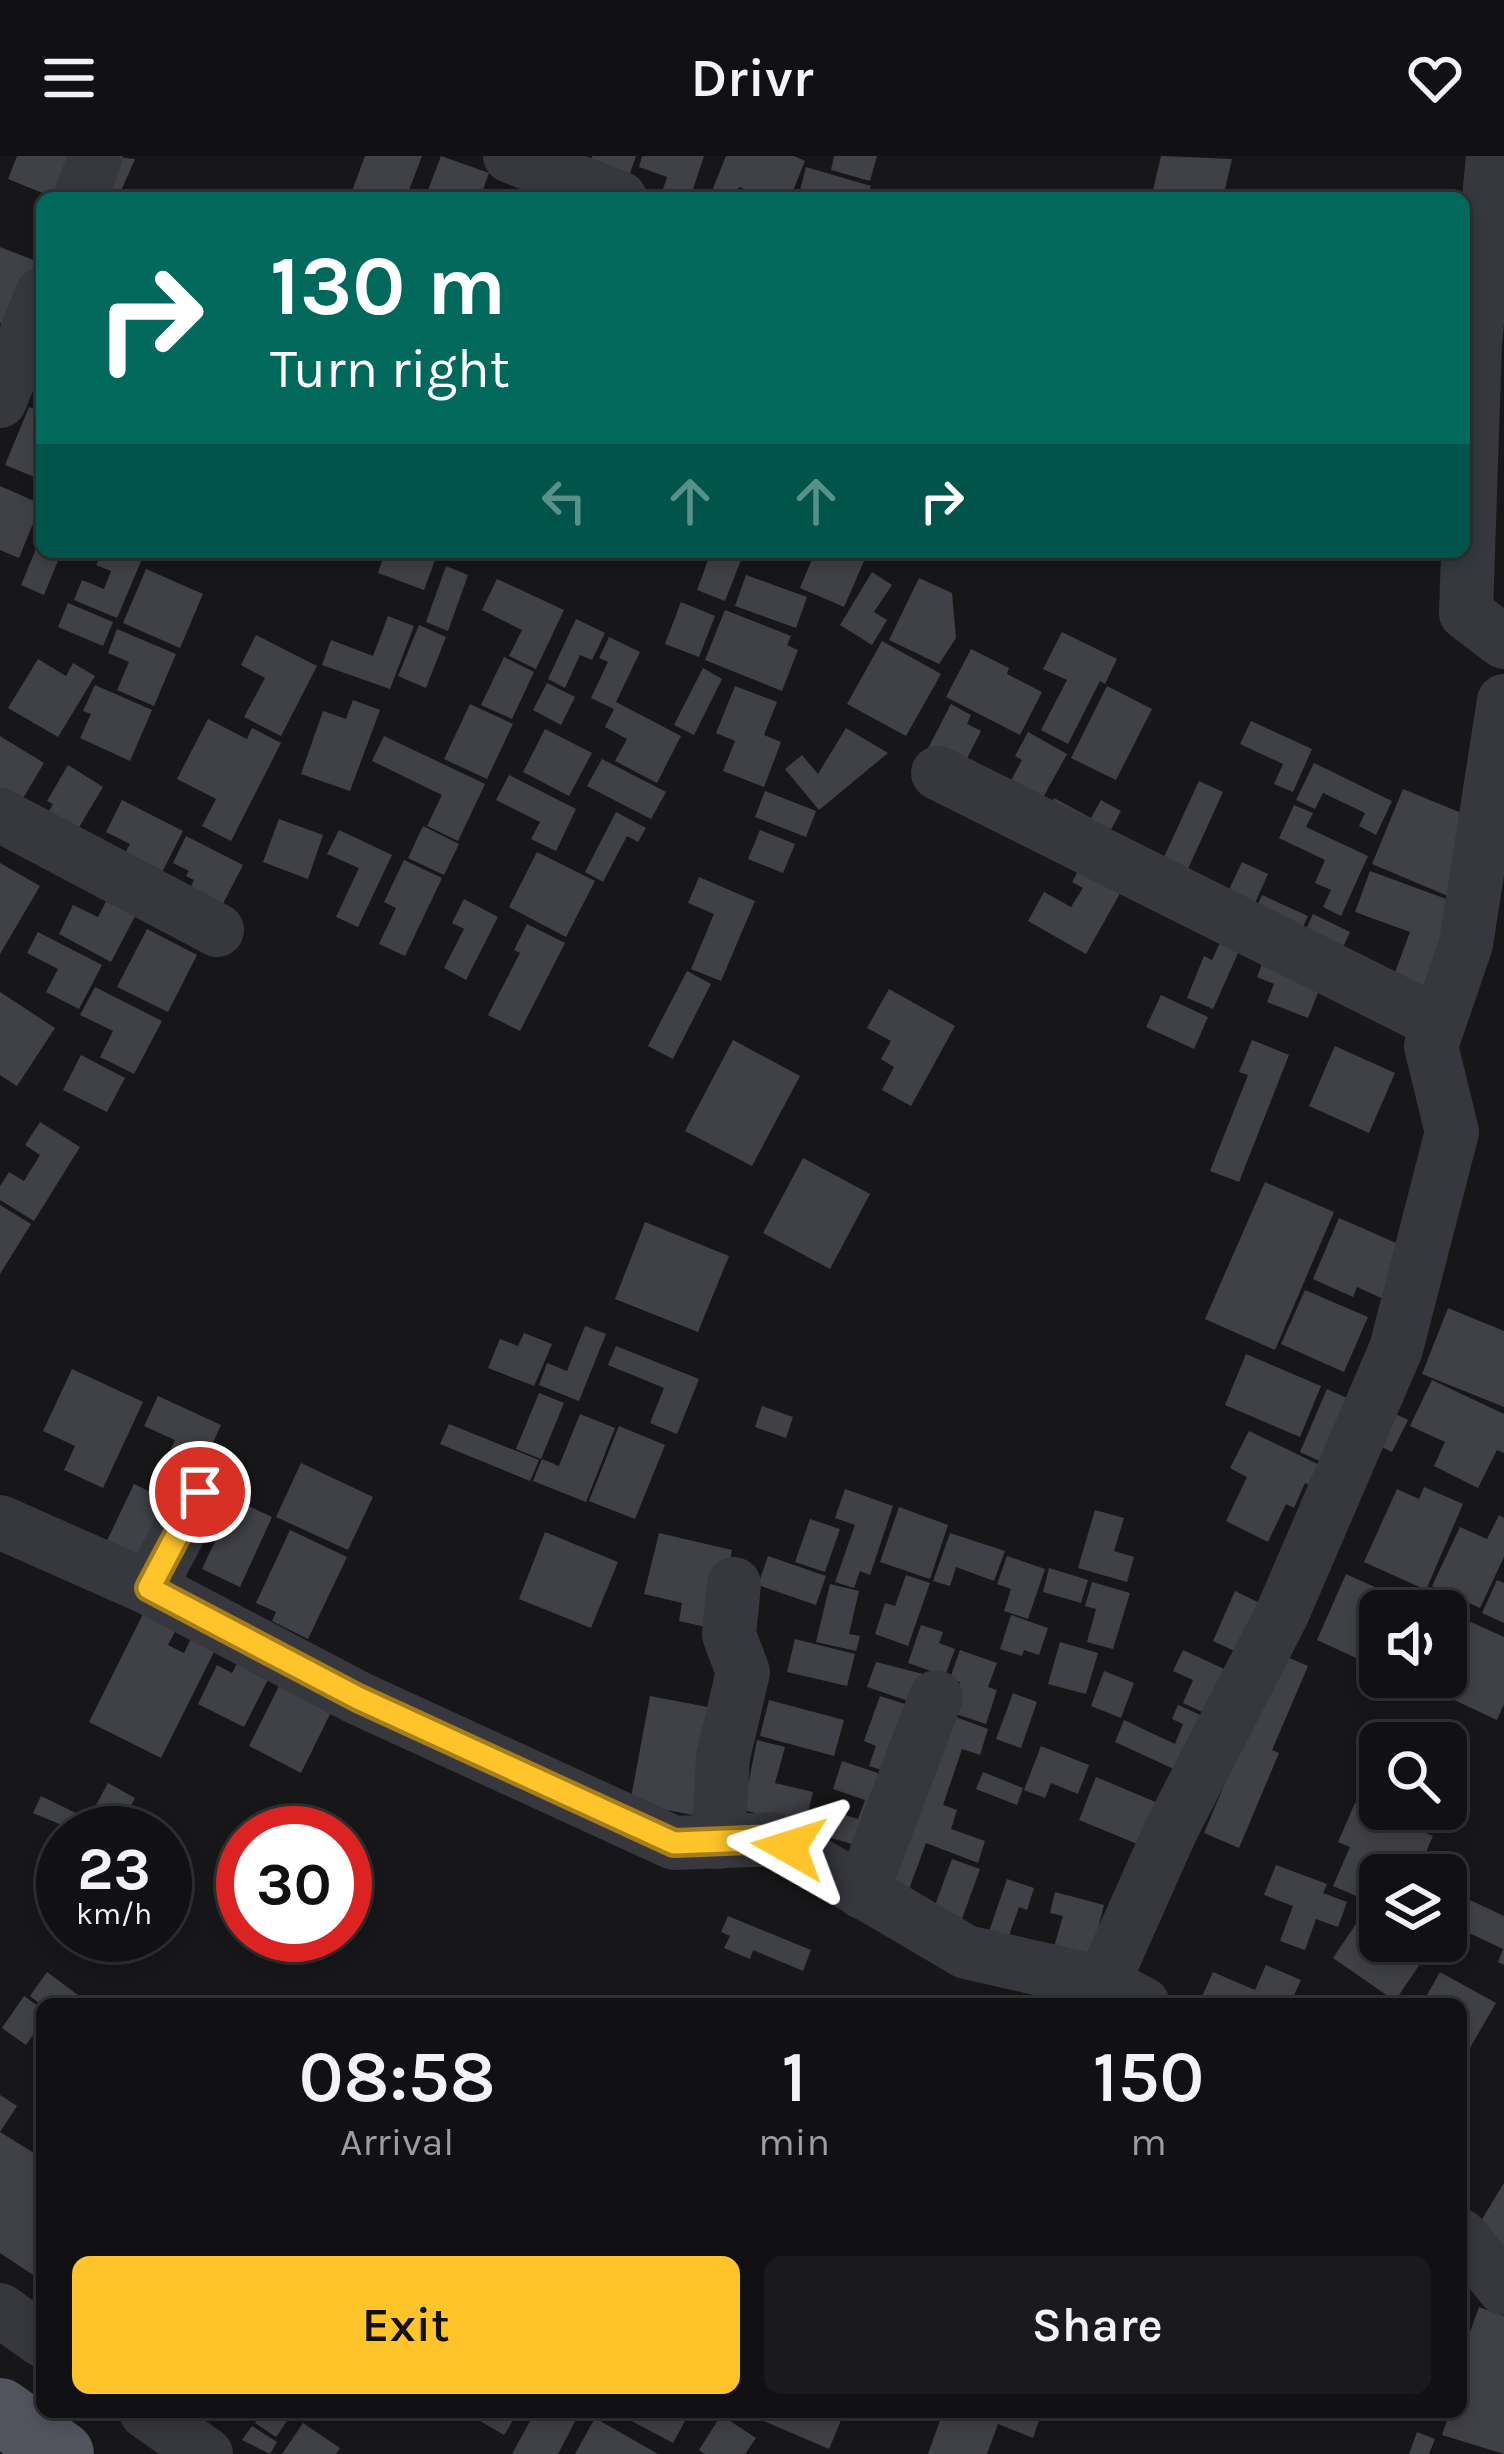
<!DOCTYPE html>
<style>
body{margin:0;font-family:Karla,sans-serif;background:#1a1a1c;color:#f1f3f6;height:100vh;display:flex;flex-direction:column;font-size:45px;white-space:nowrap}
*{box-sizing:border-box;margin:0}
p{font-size:39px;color:#9c9da0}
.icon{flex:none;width:66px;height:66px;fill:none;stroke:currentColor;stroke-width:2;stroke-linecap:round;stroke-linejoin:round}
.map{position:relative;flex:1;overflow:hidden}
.details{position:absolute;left:36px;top:1842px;width:1431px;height:420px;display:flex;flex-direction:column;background:#111113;border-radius:18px;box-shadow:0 6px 18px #0003,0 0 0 3px #303133}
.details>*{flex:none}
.hud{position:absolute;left:36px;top:36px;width:1434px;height:366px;border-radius:18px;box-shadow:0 6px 18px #0003,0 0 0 3px #303133;background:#00695c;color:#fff;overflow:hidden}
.controls{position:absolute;left:1359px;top:1434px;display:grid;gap:24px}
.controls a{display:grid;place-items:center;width:108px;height:108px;border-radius:18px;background:#111113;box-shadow:0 6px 18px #0003,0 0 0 3px #303133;font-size:60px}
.speed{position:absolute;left:36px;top:1650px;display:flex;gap:24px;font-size:60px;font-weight:700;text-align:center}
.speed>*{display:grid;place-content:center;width:156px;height:156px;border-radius:50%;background:#111113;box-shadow:0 6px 18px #0003,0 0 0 3px #303133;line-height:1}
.speed small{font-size:30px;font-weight:400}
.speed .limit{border:18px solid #d22;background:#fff;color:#111}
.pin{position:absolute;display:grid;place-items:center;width:102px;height:102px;color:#fff;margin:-51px;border:6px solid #fff;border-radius:50%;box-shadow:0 3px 12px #0007}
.me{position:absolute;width:132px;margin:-66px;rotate:276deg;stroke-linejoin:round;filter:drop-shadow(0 0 9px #0008)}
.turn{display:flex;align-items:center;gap:42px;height:252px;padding:0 36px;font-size:54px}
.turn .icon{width:156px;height:156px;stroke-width:2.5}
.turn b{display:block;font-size:84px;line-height:102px}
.lanes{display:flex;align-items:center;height:114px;padding:0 36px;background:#0003;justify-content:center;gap:60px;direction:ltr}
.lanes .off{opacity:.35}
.eta{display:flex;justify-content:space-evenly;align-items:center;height:204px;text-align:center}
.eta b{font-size:72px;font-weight:600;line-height:84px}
.button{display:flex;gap:24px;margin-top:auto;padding:24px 36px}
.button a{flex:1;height:138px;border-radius:18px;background:#ffc429;color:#111;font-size:48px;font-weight:600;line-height:138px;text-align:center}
.button a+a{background:#1a1a1c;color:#f1f3f6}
header{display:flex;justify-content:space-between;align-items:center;height:156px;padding:0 36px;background:#111113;font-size:54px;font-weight:600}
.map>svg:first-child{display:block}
.building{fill:#404146}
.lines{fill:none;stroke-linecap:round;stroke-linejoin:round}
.minor{stroke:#37383e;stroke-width:54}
.major{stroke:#53555e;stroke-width:66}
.route-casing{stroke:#a67f1b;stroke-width:30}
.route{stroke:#ffc429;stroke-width:21}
</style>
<header><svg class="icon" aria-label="menu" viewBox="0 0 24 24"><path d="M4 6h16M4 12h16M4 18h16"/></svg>Drivr<svg class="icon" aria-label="heart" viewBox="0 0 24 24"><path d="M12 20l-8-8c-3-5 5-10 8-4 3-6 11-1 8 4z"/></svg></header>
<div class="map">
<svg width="1504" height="2298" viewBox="0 0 1504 2298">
<rect width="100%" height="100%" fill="#171719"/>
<g class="building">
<polygon points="17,0 87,0 55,42 8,23"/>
<polygon points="107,0 135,3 118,42 88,42"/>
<polygon points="365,0 422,0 406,42 371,42 352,35"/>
<polygon points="441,0 489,17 480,42 425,42"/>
<polygon points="592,0 636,0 628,23 589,10"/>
<polygon points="642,0 704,0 690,42 660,42 667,21 639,11"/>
<polygon points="726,0 794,0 805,5 790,42 766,42 739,31 734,42 709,42"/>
<polygon points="834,0 877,0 870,25 831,14"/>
<polygon points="1161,0 1232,3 1223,42 1151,42"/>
<polygon points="806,11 871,30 868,42 798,42"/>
<polygon points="0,91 36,105 9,171 0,167"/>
<polygon points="29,251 42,256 42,324 5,309"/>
<polygon points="0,330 41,348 19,402 0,394"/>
<polygon points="36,393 59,402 44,439 21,429"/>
<polygon points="102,396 126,396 142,403 117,462 74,444 82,424 104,433 111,415 96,409"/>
<polygon points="385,396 438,396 424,434 378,417"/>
<polygon points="711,396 743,399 725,445 697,434"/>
<polygon points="815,396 868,396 844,451 800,432"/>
<polygon points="446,410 468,419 448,475 426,466"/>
<polygon points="146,413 203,438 180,492 123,467"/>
<polygon points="872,416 892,429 874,456 887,464 872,489 840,469"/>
<polygon points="746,419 807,441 796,472 735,450"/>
<polygon points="919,422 952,437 956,482 939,508 889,484"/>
<polygon points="497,423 564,454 536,513 509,500 522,474 482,454"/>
<polygon points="681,446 715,460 699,501 665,488"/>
<polygon points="68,447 113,466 103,490 58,471"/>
<polygon points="725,454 791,480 787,489 798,494 782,535 705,504"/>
<polygon points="388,460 414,470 390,533 322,509 331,484 373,500"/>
<polygon points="576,463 605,477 592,504 580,499 565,532 548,523"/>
<polygon points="419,469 446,481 426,532 398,520"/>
<polygon points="117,473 176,498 154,550 117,534 129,506 108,497"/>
<polygon points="1062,476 1117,503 1105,528 1100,525 1068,588 1041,574 1067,524 1043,513"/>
<polygon points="256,479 317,510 281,580 244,561 265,522 241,509"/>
<polygon points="609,481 640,496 616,546 681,580 657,627 615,605 627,583 605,571 614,553 591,542 608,506 599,502"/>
<polygon points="882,485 941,518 906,580 847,548"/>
<polygon points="971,493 1009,512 1007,518 1042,536 1020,579 946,541"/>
<polygon points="504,501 534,516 512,563 481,549"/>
<polygon points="38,503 66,520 73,507 95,520 58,581 8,552"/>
<polygon points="703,512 722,523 694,579 674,569"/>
<polygon points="547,527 575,541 561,569 533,554"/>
<polygon points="95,529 152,554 130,605 80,582 91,558 83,555"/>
<polygon points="735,530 777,546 764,579 781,586 764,631 723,615 735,585 716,577"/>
<polygon points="1107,530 1152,553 1116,624 1071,602"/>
<polygon points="353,544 380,554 350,635 301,618 323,555 346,563"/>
<polygon points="470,548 513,568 487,623 444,603"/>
<polygon points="951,548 971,559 967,568 981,575 959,618 924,600"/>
<polygon points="208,563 247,583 252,572 281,587 231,685 202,670 216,643 177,623"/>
<polygon points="1251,565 1312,593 1293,636 1274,628 1283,608 1240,588"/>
<polygon points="846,572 888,597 819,654 785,613 802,599 818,618"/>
<polygon points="545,573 592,597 569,640 523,616"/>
<polygon points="1028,576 1067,598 1034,658 1002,641 1022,604 1015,600"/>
<polygon points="0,580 44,607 13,659 0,652"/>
<polygon points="384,580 485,628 458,685 427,670 442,639 372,605"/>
<polygon points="602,603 666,636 651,663 587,630"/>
<polygon points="1314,607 1392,645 1376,679 1359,670 1365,657 1323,637 1315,653 1296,644"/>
<polygon points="68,609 103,631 69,688 40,671 53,648 47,645"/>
<polygon points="509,619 576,653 556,695 531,683 540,666 496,644"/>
<polygon points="1199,625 1223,636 1181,728 1157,716"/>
<polygon points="1403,633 1486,667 1455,743 1372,708"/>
<polygon points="765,635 816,655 806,681 755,661"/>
<polygon points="1054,642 1091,662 1101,644 1121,655 1100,694 1043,662"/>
<polygon points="122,644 183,675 155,730 117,711 130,688 106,676"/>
<polygon points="1294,649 1313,657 1306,671 1368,700 1341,760 1323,751 1331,734 1315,727 1325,704 1279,682"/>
<polygon points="616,656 646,672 638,686 627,680 603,726 585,716"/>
<polygon points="279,663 323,679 308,723 263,706"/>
<polygon points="423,670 459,688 444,719 408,702"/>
<polygon points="339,674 392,699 358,771 336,761 359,712 327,698"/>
<polygon points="760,674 795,688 783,717 748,703"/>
<polygon points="186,680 243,709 213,767 181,750 194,724 186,720 189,715 173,707"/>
<polygon points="537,696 595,725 566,781 509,751"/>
<polygon points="1088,697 1123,732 1086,798 1028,765 1044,736 1071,751 1083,732 1072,726"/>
<polygon points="404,704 442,722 405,800 379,788 396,752 384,746"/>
<polygon points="1242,706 1268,718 1246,767 1219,755"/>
<polygon points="0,707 40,730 0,798"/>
<polygon points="1370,715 1460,748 1424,848 1388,835 1410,776 1355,756"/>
<polygon points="699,721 755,745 721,825 691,813 714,758 688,747"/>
<polygon points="113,732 142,747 111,806 59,778 73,749 98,761"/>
<polygon points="1262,739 1308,760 1294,790 1248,769"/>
<polygon points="464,743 498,761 466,824 444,812 464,773 452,767"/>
<polygon points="1313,758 1350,776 1334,811 1297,793"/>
<polygon points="527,768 565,787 520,875 488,859 520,797 514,794"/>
<polygon points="147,773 197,799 168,856 117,831"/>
<polygon points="38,776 102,809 79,853 46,836 58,813 27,797"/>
<polygon points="1224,778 1243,786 1213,853 1187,842 1204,800 1212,804"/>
<polygon points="1265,800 1323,824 1308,862 1267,846 1274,828 1257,821"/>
<polygon points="687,815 711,828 673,903 648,890"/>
<polygon points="95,831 162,865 134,918 100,901 113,875 80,859"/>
<polygon points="889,833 955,870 911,950 882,934 894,911 881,903 891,885 867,872"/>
<polygon points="0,836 55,872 17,930 0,919"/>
<polygon points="1161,839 1208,861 1194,893 1146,871"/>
<polygon points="733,884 800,920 752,1010 685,975"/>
<polygon points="1252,884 1289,899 1239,1026 1210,1015 1248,919 1239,916"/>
<polygon points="1335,890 1395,917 1369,977 1309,950"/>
<polygon points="81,899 125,922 107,956 63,934"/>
<polygon points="40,966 80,991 34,1065 0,1044 0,1030 9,1016 24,1025 40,999 25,989"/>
<polygon points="803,1002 870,1038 830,1113 763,1077"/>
<polygon points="1265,1026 1334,1056 1275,1194 1205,1163"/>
<polygon points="0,1049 31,1068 0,1118"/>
<polygon points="1339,1062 1410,1093 1388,1145 1357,1131 1353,1141 1313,1123"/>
<polygon points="645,1066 729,1100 698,1176 615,1143"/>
<polygon points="1305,1134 1368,1161 1344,1216 1281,1188"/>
<polygon points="1448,1152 1504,1175 1504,1251 1422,1218"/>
<polygon points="585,1170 606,1178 579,1245 539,1229 547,1207 567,1215"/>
<polygon points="524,1177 552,1188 534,1230 488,1212 500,1183 518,1190"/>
<polygon points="616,1190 699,1223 677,1278 650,1267 664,1232 608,1209"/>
<polygon points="1246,1198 1321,1230 1300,1281 1225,1249"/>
<polygon points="72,1213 143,1246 103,1332 64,1314 75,1290 43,1275"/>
<polygon points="1432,1224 1504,1258 1504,1297 1497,1294 1478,1332 1434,1310 1445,1286 1410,1270"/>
<polygon points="1327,1233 1358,1247 1330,1310 1300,1296"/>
<polygon points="539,1237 564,1247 541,1303 516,1293"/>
<polygon points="158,1240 221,1269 190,1337 158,1322 175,1284 144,1270"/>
<polygon points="762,1250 793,1261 786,1282 755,1271"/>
<polygon points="1383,1252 1408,1264 1392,1296 1368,1284"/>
<polygon points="580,1258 615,1272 586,1346 533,1325 542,1303 559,1310"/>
<polygon points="449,1268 539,1304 530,1325 440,1288"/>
<polygon points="619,1270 665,1289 635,1363 589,1345"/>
<polygon points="1249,1275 1328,1313 1319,1334 1305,1327 1294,1352 1286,1348 1268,1386 1226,1365 1247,1321 1230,1312"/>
<polygon points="301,1307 373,1341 348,1394 276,1361"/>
<polygon points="134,1328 180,1350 151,1413 104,1391"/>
<polygon points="1424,1331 1463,1348 1426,1434 1364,1406 1397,1333 1419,1343"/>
<polygon points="845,1333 893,1350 870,1419 860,1415 854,1432 835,1426 855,1369 835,1362"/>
<polygon points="217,1335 272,1361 240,1431 202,1413 223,1368 205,1359"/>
<polygon points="899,1351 948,1369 930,1423 880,1406"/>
<polygon points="1095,1354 1124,1362 1114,1395 1134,1401 1127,1426 1078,1412"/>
<polygon points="1499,1359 1504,1362 1504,1401 1480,1452 1432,1430 1460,1371 1487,1383"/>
<polygon points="810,1363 840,1373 825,1416 795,1406"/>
<polygon points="290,1374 347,1401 308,1483 272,1465 276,1456 256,1447"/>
<polygon points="545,1376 618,1406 591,1472 519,1443"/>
<polygon points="659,1377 732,1394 718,1455 706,1471 679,1465 682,1447 644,1438"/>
<polygon points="950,1377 1005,1395 994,1425 956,1411 950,1430 933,1425"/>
<polygon points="768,1400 826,1420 816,1449 758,1429"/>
<polygon points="1007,1400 1045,1413 1028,1463 1004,1455 1011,1433 997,1428"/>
<polygon points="1049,1412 1088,1424 1081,1447 1043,1436"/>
<polygon points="1346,1418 1428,1455 1380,1455 1380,1513 1317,1484"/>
<polygon points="906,1419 930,1427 908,1490 875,1478 885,1447 895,1450"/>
<polygon points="1497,1424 1504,1427 1504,1467 1482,1457"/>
<polygon points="1092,1426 1130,1437 1113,1493 1087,1486 1096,1453 1085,1450"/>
<polygon points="830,1428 859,1435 849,1478 860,1480 856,1495 816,1486"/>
<polygon points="1235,1435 1262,1448 1239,1497 1213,1485"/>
<polygon points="146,1452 179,1468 168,1489 184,1497 194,1476 218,1488 161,1602 89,1566"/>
<polygon points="1011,1459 1048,1472 1039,1499 1024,1494 1022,1500 1000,1493"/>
<polygon points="1460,1461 1504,1481 1504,1548 1497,1564 1435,1535 1441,1521 1446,1521 1452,1496 1446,1492"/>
<polygon points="921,1469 943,1476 939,1487 955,1493 945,1520 908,1507"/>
<polygon points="795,1483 855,1498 847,1530 787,1516"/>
<polygon points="1060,1486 1098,1497 1086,1538 1048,1528"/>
<polygon points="246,1490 277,1506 244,1571 198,1548 217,1509 232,1517"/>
<polygon points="1266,1492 1308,1510 1272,1594 1279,1597 1239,1692 1204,1677 1245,1580"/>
<polygon points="960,1494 997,1507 988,1531 997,1534 986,1568 950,1556 960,1526 950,1522"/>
<polygon points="1183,1494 1233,1517 1213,1561 1183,1547 1193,1524 1173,1515"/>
<polygon points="876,1506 927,1519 917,1548 867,1531"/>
<polygon points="288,1512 340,1538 301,1617 249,1590"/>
<polygon points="1104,1515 1134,1527 1121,1562 1091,1550"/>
<polygon points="1013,1537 1037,1546 1021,1592 996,1583"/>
<polygon points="650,1540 713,1552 693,1659 630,1647"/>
<polygon points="880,1540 917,1552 894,1618 869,1610 876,1590 864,1585"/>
<polygon points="769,1544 844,1564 834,1600 760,1580"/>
<polygon points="1178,1549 1214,1565 1189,1620 1115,1586 1124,1564 1175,1588 1183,1568 1172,1563"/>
<polygon points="945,1557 988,1573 980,1599 962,1593 943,1649 957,1654 951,1673 985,1685 978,1707 926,1687 905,1744 879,1730"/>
<polygon points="1410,1566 1464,1587 1446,1634 1446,1587 1402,1587"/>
<polygon points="757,1584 785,1591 775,1627 813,1636 805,1669 743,1654"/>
<polygon points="1041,1590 1089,1609 1078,1638 1051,1627 1045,1642 1024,1634"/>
<polygon points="842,1605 893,1622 873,1694 824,1680 832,1655 858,1663 865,1644 833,1633"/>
<polygon points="983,1616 1023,1632 1017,1649 976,1633"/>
<polygon points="1096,1621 1165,1650 1147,1692 1079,1664"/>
<polygon points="108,1627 135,1642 122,1666 95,1651"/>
<polygon points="41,1640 88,1663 81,1677 33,1657"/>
<polygon points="1355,1647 1433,1680 1416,1719 1380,1719 1380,1750 1333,1730 1350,1691 1338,1686"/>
<polygon points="952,1703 980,1713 958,1774 930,1763"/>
<polygon points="1276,1709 1327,1728 1323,1737 1347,1746 1338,1771 1316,1763 1305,1794 1280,1785 1293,1750 1264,1739"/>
<polygon points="1007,1723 1034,1732 1027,1754 1019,1751 1004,1794 985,1787"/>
<polygon points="1055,1736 1104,1749 1089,1808 1052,1798 1063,1760 1050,1757"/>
<polygon points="1455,1737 1504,1760 1504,1809 1498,1806 1503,1793 1446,1766 1446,1755"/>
<polygon points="1368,1750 1380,1758 1380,1785 1419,1785 1430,1793 1395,1845 1333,1802"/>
<polygon points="728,1760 811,1794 803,1815 753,1794 750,1803 724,1792 730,1780 721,1776"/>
<polygon points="1266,1809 1301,1824 1290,1848 1200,1845 1213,1816 1255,1834"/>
<polygon points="47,1816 90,1848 40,1848 30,1840"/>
<polygon points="1440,1816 1496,1847 1467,1897 1461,1893 1461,1848 1422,1848"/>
<polygon points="24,1840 42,1853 42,1866 26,1889 2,1872"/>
<polygon points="0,1939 17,1950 0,1976 42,2002 42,2125 0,2097"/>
<polygon points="1504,2027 1504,2091 1476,2073"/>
<polygon points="1479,2151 1504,2160 1504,2298 1442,2279 1450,2256 1461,2256 1461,2201"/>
<polygon points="262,2256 293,2256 276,2281 255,2267"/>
<polygon points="465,2256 518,2256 504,2279"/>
<polygon points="535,2256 580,2256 558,2298 512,2298"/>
<polygon points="627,2256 690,2256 673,2287 624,2261"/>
<polygon points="743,2256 829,2256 842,2262 829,2293"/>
<polygon points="943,2256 1023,2256 1040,2262 1033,2282 998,2268 987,2298 928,2298"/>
<polygon points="721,2259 756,2282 745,2298 705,2298 699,2294"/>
<polygon points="595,2262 658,2298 575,2298"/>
<polygon points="303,2267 340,2292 336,2298 282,2298"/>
<polygon points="252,2270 277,2286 270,2298 242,2284"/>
<polygon points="1417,2276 1435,2283 1429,2298 1409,2298"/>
</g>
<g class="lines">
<g class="minor">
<polyline points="510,0 620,42"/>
<polyline points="1493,0 1475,187 1466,457 1504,486"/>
<polyline points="80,42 96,0"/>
<polyline points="0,245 42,138"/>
<polyline points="938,617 1438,867"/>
<polyline points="0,659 217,774"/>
<polyline points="0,1366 149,1432 358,1542 674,1687 774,1683 966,1796 1103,1827 1143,1848"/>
<polyline points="149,1432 200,1336"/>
<polyline points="718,1686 723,1601 743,1516 729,1479 734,1428"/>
<polyline points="862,1736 936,1541"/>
<polyline points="1103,1827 1171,1674 1282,1458 1396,1193 1452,976 1431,890 1466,788 1504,545"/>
<polyline points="1461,2080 1504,2132"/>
<polyline points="0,2154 42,2184"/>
<polyline points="146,2256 206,2298"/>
</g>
<polyline class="major" points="0,2255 61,2298"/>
</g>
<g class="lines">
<defs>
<polyline id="route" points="200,1336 149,1432 358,1542 674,1687 774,1683 789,1691"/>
</defs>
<use href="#route" class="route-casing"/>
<use href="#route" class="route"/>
</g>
</svg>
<div class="controls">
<a><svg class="icon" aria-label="sound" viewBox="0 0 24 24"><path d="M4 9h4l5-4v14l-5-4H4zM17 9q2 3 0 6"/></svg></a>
<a><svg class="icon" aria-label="search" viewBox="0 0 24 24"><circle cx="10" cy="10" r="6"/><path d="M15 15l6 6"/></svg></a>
<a><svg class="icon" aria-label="layers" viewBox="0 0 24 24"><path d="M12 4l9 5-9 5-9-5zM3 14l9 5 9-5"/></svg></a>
</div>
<div class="speed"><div>23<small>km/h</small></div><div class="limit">30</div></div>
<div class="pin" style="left:200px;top:1336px;background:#d93025"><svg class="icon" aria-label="arrive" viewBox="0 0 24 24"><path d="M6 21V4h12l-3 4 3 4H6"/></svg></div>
<svg class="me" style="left:789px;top:1691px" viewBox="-20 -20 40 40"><path d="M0-17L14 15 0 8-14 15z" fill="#ffc429" stroke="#fff" stroke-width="4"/></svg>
<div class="hud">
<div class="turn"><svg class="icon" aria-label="right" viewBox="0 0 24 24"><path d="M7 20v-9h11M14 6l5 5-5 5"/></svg><div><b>130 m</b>Turn right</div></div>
<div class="lanes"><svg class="icon off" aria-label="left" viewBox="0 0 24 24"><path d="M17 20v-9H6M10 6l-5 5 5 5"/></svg><svg class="icon off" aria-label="ahead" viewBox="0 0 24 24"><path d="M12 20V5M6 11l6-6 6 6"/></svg><svg class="icon off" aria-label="ahead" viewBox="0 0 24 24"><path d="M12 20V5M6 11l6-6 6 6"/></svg><svg class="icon" aria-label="right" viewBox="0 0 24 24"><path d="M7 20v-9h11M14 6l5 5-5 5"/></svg></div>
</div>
<section class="details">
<div class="eta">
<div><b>08:58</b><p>Arrival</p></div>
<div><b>1</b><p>min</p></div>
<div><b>150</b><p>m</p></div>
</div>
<div class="button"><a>Exit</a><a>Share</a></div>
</section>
</div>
